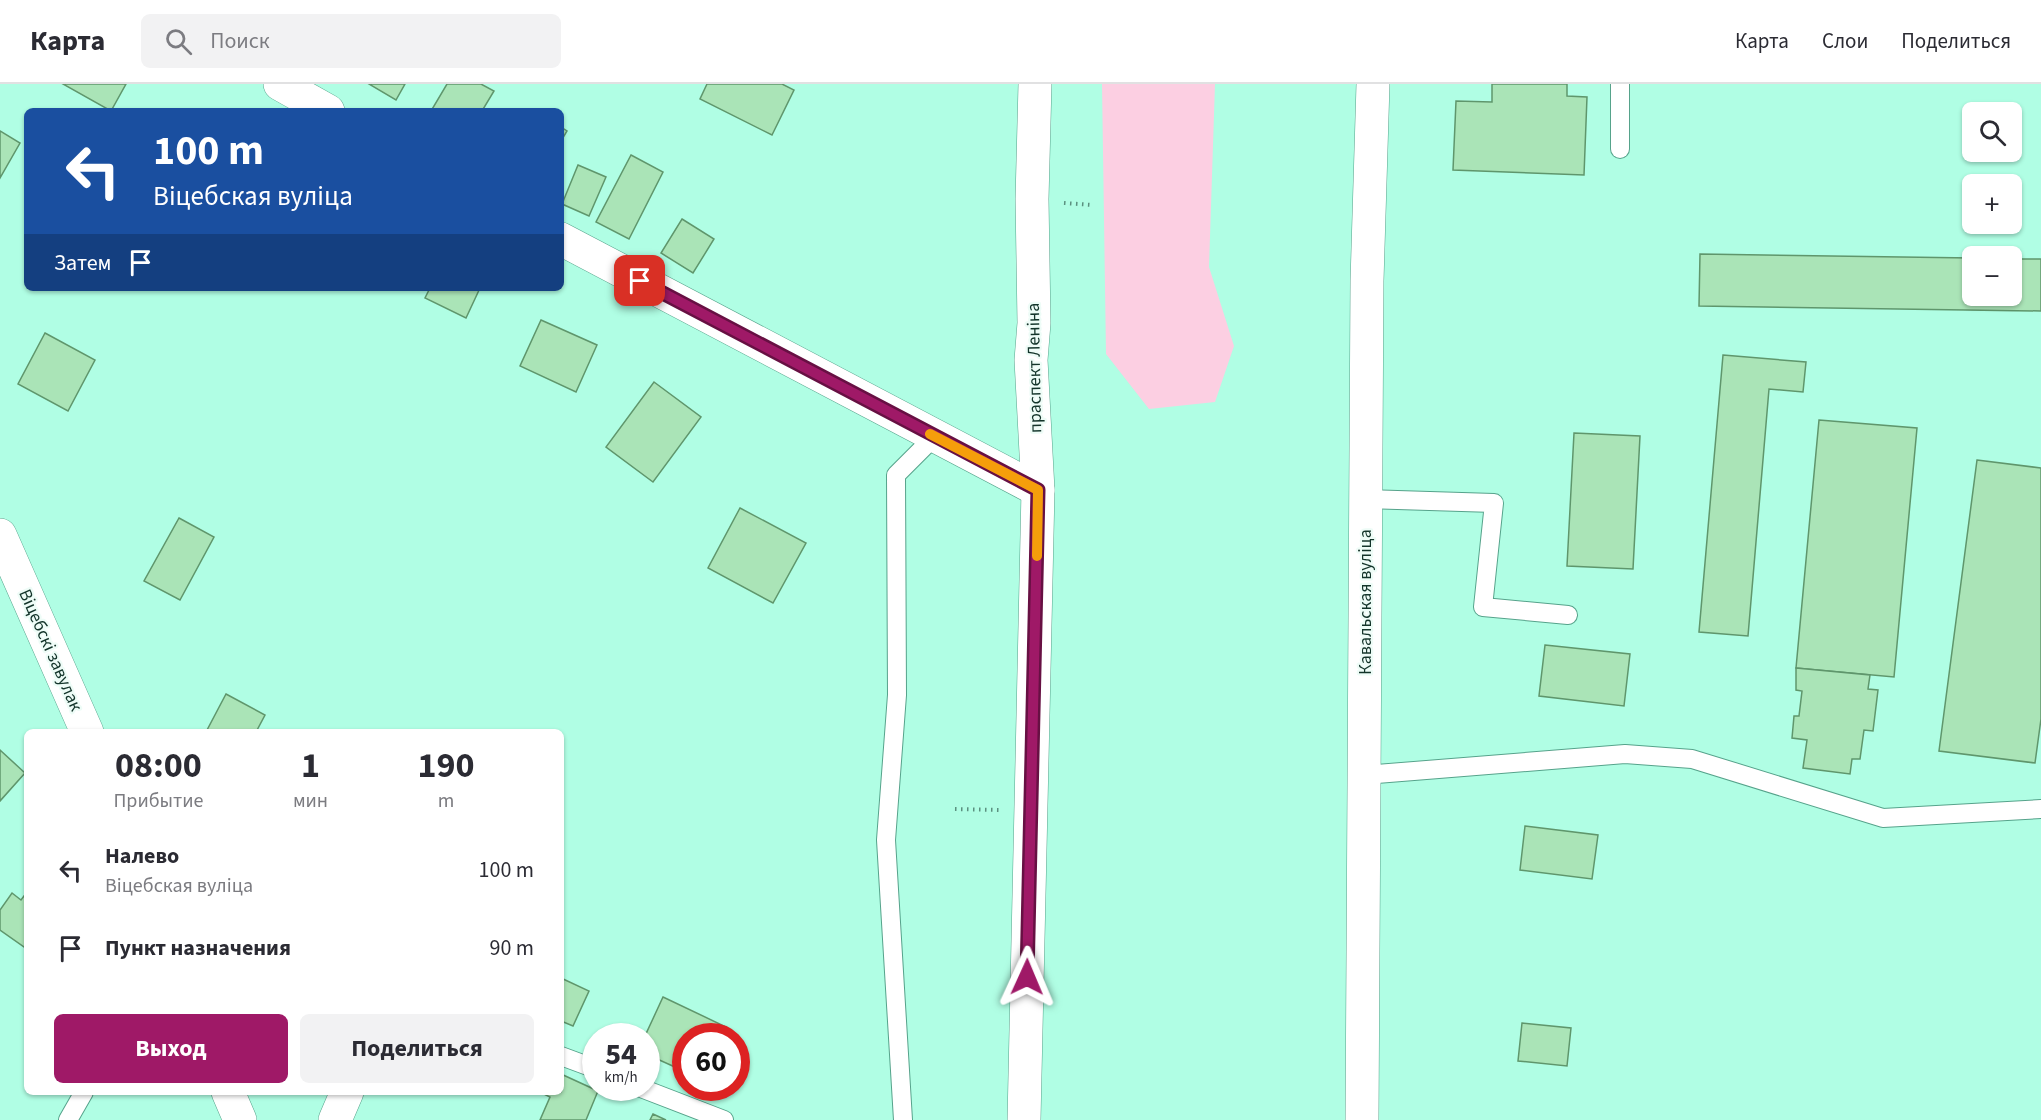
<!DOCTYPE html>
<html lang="ru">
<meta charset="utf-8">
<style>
body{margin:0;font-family:"Source Sans 3",sans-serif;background:#f2f2f3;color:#2b2b33;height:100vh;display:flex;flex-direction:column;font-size:22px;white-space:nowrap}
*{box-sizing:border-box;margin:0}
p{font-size:20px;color:#7c7c81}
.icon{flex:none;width:33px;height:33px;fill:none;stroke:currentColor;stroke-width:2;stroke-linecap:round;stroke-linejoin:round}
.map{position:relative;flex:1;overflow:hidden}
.side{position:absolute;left:24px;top:645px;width:540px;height:366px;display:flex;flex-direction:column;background:#fff;border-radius:9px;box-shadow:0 2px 4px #0004}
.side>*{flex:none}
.banner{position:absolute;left:24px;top:24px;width:540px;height:183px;border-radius:9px;box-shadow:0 2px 4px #0004;background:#1a4fa0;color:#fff;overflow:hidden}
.controls{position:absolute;left:1962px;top:18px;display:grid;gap:12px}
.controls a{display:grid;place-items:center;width:60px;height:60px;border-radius:9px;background:#fff;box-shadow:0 2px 4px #0004;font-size:30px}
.speed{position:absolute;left:582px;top:939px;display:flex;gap:12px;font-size:30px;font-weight:700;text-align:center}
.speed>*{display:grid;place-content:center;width:78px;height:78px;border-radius:50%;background:#fff;box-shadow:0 2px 4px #0004;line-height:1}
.speed small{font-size:15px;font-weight:400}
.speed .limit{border:9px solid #d22;background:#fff;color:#111}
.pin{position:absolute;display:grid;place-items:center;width:51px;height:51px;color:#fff;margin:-26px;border-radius:12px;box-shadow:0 3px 9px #0006}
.me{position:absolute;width:66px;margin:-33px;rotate:1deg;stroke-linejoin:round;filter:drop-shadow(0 0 4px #0008)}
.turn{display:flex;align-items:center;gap:21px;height:126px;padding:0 30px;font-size:27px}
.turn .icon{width:78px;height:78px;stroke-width:2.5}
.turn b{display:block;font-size:42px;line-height:51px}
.then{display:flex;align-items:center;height:57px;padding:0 30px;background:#0003;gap:12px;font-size:22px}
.eta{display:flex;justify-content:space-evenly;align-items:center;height:102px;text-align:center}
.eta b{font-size:36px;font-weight:700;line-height:42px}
.action{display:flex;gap:12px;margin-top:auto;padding:12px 30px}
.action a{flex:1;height:69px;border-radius:9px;background:#9f1967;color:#fff;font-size:24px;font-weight:700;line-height:69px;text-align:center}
.action a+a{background:#f2f2f3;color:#2b2b33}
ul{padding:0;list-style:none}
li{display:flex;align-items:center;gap:18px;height:78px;padding:0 30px}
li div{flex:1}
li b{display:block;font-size:22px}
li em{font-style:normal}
header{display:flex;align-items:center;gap:36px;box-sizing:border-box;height:84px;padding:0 30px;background:#fff;border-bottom:2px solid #e1e1e2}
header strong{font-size:28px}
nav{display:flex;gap:33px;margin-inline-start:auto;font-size:21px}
.search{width:420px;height:54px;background:#f2f2f3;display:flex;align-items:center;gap:15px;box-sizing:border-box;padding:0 21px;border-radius:9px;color:#7c7c81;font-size:22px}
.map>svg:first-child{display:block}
.green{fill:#fccfe2}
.building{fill:#aae4b7;stroke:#5f966c;stroke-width:1.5}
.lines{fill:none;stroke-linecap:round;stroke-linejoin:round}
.service-casing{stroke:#56a38b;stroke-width:20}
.minor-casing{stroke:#56a38b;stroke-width:34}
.primary-casing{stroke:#56a38b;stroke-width:34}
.path{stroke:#5b907f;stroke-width:4;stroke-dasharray:1.5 4.5;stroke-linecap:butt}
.service{stroke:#fff;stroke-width:18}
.minor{stroke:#fff;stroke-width:33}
.primary{stroke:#fff;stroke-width:33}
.route-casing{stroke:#671043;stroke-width:15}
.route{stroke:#9f1967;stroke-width:10}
.slow{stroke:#f59e0b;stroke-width:10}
.labels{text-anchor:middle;stroke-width:4.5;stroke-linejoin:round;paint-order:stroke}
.street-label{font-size:18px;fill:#13342a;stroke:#eefcf7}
</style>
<header>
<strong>Карта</strong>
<div class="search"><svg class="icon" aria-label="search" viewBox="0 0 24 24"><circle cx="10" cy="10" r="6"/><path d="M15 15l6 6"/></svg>Поиск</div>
<nav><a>Карта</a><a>Слои</a><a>Поделиться</a></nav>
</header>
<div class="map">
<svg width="2041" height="1036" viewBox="0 0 2041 1036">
<rect width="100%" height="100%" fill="#b0fee4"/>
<polygon class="green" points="1102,0 1215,0 1209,183 1234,262 1215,318 1149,325 1106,270"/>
<g class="building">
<polygon points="63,0 126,0 111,27"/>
<polygon points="369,0 405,0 396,16"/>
<polygon points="447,0 481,0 494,7 482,27 431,27"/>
<polygon points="707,0 782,0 794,6 772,51 700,15"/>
<polygon points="1492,0 1567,0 1567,12 1587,13 1584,91 1453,86 1456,17 1492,18"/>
<polygon points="561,43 567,47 561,57"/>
<polygon points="0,47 20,59 0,94"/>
<polygon points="631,71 663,88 629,155 596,138"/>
<polygon points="578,81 606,93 589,132 562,120"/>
<polygon points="682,135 714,155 693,189 661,169"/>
<polygon points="1700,170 1972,174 1972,212 2012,212 2012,175 2041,175 2041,227 1699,222"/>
<polygon points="430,204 480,204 466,234 425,214"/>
<polygon points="541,236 597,261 576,308 520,282"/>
<polygon points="45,249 95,276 68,327 18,300"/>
<polygon points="1723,271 1806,278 1803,308 1769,305 1748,552 1699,548"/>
<polygon points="654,298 701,333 653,398 606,363"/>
<polygon points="1819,336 1917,344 1894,593 1796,584"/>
<polygon points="1574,349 1640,352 1633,485 1567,482"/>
<polygon points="1977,376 2041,384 2041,635 2035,679 1939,667"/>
<polygon points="740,424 806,459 773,519 708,484"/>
<polygon points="179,434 214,453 180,516 144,497"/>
<polygon points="1545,561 1630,570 1624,622 1539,612"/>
<polygon points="1796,584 1870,591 1868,605 1878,606 1873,647 1864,646 1860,675 1852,675 1850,690 1803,684 1807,656 1792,654 1794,632 1799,632 1802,607 1796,606"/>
<polygon points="226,610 265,631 256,648 206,648"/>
<polygon points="0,666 25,689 0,717"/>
<polygon points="1525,742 1598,751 1592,795 1520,786"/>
<polygon points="27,808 27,865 0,846 0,826 12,809 21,816"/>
<polygon points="561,894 589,907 573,942 561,937"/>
<polygon points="663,913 724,942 719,952 686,952 686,988 646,970 645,952"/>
<polygon points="1522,939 1571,944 1567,982 1518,977"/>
<polygon points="561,990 598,1007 586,1036 540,1036 550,1013 540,1008 561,1008"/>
<polygon points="653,1030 666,1036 650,1036"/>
</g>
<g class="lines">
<defs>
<g id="service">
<polyline points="1620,0 1620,65"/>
<polyline points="1365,415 1494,419 1483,523 1568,531"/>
<polyline points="1364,691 1625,670 1692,675 1883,734 2041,725"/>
<polyline points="561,972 596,985"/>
<polyline points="641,1004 724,1036"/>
<polyline points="68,1036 84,1008"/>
<polyline points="903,1036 886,756 897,611 896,391 935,352"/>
</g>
<g id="minor">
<polyline points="280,0 328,27"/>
<polyline points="561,155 1038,406"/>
<polyline points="0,451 87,648"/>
<polyline points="228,1008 240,1036"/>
<polyline points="335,1036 347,1008"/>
<polyline points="1362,1036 1367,197 1373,0"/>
</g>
<polyline id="primary" points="1024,1036 1038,406 1031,276 1034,239 1032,115 1035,0"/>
</defs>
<use href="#service" class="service-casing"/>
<use href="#minor" class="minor-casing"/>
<use href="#primary" class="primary-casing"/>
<g class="path">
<polyline points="1064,119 1093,121"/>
<polyline points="955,725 999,726"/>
</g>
<use href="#service" class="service"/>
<use href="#minor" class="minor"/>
<use href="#primary" class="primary"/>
</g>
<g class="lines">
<defs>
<polyline id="route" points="640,197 1038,406 1027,893"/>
</defs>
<use href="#route" class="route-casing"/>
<use href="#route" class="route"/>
<polyline class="slow" points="930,350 1038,406 1037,472"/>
</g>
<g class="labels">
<g class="street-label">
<text transform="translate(1034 284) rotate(-91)" y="6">праспект Леніна</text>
<text transform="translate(1365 518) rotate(-90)" y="6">Кавальская вуліца</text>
<text transform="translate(51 566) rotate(66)" y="6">Віцебскі завулак</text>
</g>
</g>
</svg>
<div class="controls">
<a><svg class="icon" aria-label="search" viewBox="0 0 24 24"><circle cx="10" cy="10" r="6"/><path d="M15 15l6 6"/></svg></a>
<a>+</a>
<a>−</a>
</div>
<div class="speed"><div>54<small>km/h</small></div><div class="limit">60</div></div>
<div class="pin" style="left:640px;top:197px;background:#d93025"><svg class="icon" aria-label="arrive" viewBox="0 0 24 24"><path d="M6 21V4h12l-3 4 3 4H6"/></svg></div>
<svg class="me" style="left:1027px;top:893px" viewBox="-20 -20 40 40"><path d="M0-17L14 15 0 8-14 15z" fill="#9f1967" stroke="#fff" stroke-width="4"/></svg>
<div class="banner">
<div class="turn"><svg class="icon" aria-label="left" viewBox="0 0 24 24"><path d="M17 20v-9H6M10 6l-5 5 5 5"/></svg><div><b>100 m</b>Віцебская вуліца</div></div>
<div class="then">Затем<svg class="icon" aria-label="arrive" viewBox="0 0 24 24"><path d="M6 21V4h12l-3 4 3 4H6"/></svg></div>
</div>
<section class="side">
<div class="eta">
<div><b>08:00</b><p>Прибытие</p></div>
<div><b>1</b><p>мин</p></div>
<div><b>190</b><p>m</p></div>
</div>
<ul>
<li><svg class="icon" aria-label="left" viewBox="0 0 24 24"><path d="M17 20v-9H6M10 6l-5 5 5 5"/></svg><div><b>Налево</b><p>Віцебская вуліца</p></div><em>100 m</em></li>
<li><svg class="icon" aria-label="arrive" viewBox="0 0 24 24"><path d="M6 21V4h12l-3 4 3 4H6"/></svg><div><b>Пункт назначения</b></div><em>90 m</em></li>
</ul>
<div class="action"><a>Выход</a><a>Поделиться</a></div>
</section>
</div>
